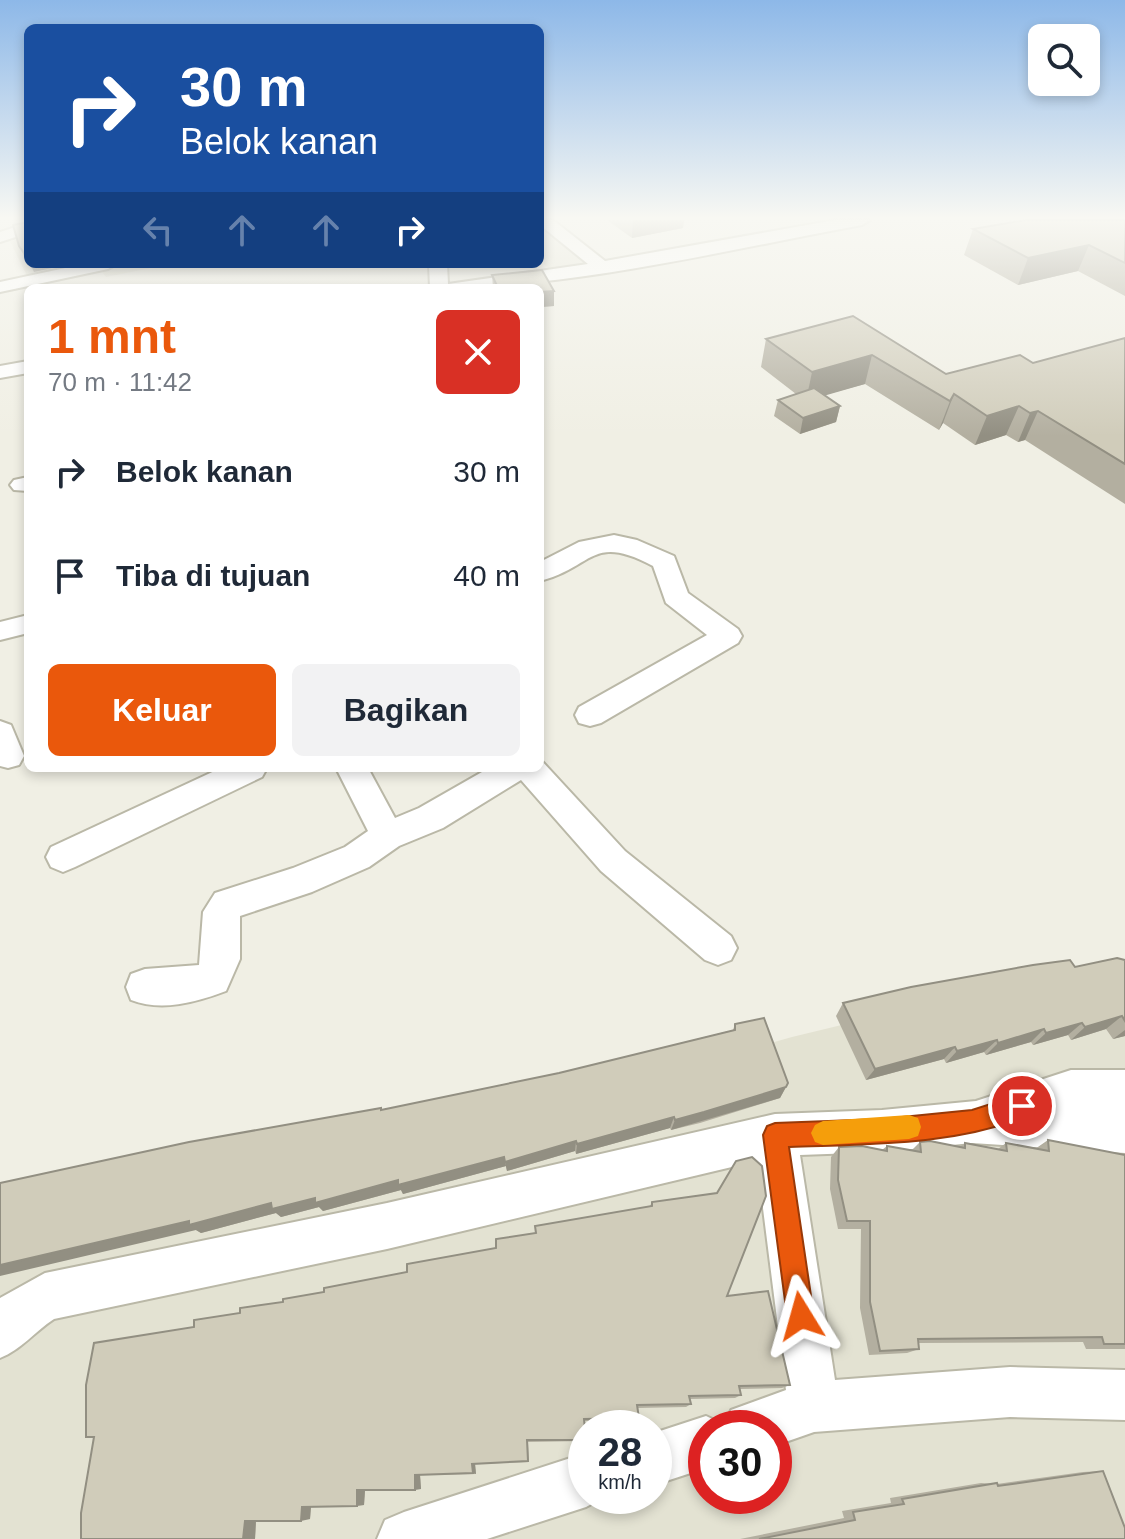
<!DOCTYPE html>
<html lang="id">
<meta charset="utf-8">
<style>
body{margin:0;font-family:Arial,sans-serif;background:#f2f2f3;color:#1f2937;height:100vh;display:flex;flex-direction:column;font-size:30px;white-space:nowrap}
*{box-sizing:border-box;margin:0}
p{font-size:26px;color:#747a83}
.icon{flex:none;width:44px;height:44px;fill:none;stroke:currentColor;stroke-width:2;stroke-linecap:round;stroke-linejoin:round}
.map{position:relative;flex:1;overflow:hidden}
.drawer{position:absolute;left:24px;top:284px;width:520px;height:488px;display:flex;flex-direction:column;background:#fff;border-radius:12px;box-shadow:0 4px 12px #0003}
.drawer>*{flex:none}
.hud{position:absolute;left:24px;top:24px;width:520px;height:244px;border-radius:12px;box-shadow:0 4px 12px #0003;background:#1a4fa0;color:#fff;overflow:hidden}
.buttons{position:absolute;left:1028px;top:24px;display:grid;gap:16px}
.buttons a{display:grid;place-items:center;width:72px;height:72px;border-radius:12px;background:#fff;box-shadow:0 4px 12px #0003;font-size:40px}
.speed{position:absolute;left:568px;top:1410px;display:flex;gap:16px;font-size:40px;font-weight:700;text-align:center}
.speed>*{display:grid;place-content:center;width:104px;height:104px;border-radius:50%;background:#fff;box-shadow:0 4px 12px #0003;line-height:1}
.speed small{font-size:20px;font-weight:400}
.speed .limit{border:12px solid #d22;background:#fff;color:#111}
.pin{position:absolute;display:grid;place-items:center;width:68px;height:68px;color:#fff;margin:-34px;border:4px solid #fff;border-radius:50%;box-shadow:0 2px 8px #0007}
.me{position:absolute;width:88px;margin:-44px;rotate:352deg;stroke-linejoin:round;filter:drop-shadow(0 0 6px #0008)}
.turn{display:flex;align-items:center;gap:28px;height:168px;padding:0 24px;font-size:36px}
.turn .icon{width:104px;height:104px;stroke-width:2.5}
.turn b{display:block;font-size:56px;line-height:68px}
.lanes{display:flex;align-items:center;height:76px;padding:0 24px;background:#0003;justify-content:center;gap:40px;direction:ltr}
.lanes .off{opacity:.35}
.round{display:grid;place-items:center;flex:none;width:84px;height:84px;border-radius:12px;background:#f2f2f3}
.summary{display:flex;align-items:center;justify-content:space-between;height:136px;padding:0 24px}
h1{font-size:48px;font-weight:700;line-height:60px;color:#ea580c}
.action{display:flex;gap:16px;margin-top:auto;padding:16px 24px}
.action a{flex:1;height:92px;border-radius:12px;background:#ea580c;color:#fff;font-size:32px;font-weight:700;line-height:92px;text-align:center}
.action a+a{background:#f2f2f3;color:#1f2937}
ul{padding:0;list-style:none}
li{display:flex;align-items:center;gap:24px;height:104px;padding:0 24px}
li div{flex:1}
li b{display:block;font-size:30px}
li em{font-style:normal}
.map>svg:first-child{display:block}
.residential{fill:#e3e2d2;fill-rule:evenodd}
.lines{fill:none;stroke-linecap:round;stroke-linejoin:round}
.minor-casing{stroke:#bab8a7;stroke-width:4}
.minor{fill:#fff;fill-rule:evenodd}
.wall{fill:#b3afa0}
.shaded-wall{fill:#928f82}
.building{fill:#d0ccba;stroke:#928f82;stroke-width:2}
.route{fill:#ea580c;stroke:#983908;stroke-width:2}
.slow{fill:#f59e0b}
</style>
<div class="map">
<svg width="1125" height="1539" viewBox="0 0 1125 1539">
<rect width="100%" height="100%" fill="#f0efe4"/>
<g class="residential">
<polygon points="540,220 556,220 604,263 553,273 540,260"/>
<polygon points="28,238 28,264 171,264 106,277 100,269 4,289 0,295 0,285 29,280 10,241"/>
<path d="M1125,982V1539H0V1195L510,1116L792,1037L883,1015ZM586,1428H654V1496H586ZM706,1428H774V1496H706Z"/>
</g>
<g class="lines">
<defs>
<g id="minor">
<path d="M540,220H553L605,261L835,220H870L862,225C720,251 575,288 430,288L429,264H447L448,284L588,264L540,225Z"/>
<polygon points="28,223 28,233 0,242 0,232"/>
<polygon points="84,264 117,264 108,269 0,292 0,282"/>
<polygon points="28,361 28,373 0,378 0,366"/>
<polygon points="28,477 28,491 14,490 10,485 14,480"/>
<path d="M614,535L637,540L674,556L688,593L738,629L742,636L738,643L601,723L590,726L579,723L575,715L579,707L707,635L666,603L653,566C591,533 594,567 540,581V562L579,542Z"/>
<polygon points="28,615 28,633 0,640 0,622"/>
<polygon points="0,721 11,725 24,756 19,765 8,768 0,766"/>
<path d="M540,759L625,851L731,936L737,948L731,960L718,965L705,960L601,871L521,780L443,828L399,846L369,867L312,892L240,916V959L226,991C197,1002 162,1012 131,1000L126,987L131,974L145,969L199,965L203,912L215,893L293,868L345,847L368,831L336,768H368L395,818L419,808L489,768H540Z"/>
<polygon points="221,768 267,768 262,777 75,867 63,872 51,867 46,857 51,847"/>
<path d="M1071,1070H1125V1153L972,1143L882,1152L800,1155L835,1380L1010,1367L1125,1370V1420L1010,1417L814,1432L774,1446V1428H706V1468L654,1485V1433L706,1416L725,1425L731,1410L786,1390L757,1161L387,1249L54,1319C34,1332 21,1350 0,1358V1298L45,1273L387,1203L775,1114L882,1110L976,1101Z"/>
<polygon points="586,1453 586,1496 606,1496 586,1507 487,1539 377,1539 385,1520 404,1512"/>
</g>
</defs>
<use href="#minor" class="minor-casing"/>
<use href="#minor" class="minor"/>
</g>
<g class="wall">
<polygon points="607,220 684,220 683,228 632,238"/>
<polygon points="1125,220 1125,296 1078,271 1018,285 964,255 973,229"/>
<polygon points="28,222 28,264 19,246"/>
<polygon points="542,270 554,291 554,306 540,307 540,288 493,288 492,275"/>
<polygon points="853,316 946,374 1033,363 1125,338 1125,504 1025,440 1018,442 1006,435 975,445 943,423 939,430 865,384 824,395 840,406 836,422 800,434 774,416 778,400 796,394 761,367 766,339"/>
<polygon points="1125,960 1125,1036 1113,1039 1106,1029 1071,1040 1068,1035 1033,1045 1031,1042 986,1055 984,1052 946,1063 944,1059 866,1080 836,1016 843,1003"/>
<polygon points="735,1024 786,1087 780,1098 700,1123 671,1130 670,1128 576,1154 575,1151 507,1171 506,1166 403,1194 401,1190 323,1211 319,1207 281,1217 276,1213 201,1233 196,1230 382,1110 559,1073 733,1030"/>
<polygon points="1048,1140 1125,1155 1125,1349 1086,1349 1083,1342 918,1343 919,1349 907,1353 869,1355 860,1308 861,1229 838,1229 830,1189 831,1157 839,1147 882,1150 887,1146 912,1150 920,1142 960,1147 965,1143 998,1149 1006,1143 1035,1149"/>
<polygon points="652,1202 727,1296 790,1385 782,1388 740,1389 741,1395 735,1398 690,1399 691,1404 686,1407 637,1408 639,1418 636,1420 584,1421 585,1441 528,1442 529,1462 475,1464 476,1474 420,1475 421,1489 365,1490 364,1505 311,1507 310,1519 256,1521 255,1539 81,1539 94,1438 86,1437 194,1327 283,1302 407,1272 496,1248 536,1233 650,1206"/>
<polygon points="1103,1471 1125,1539 740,1539 844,1518 842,1511 891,1503 890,1498 981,1483 997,1484 1083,1472"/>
</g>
<g class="shaded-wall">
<polygon points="633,220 684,220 683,228 632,238"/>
<polygon points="1089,245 1078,271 1018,285 1028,258"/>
<polygon points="30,264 70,264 34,272"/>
<polygon points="554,291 554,306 540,307 540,292"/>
<polygon points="872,355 865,384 806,401 812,372"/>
<polygon points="954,394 943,423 939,430 950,401"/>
<polygon points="840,406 836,422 800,434 803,418"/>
<polygon points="1019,406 1006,435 975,445 987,416"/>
<polygon points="1038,411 1025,440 1018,442 1030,413"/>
<polygon points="1122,1016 1106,1029 1071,1040 1085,1027"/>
<polygon points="1082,1023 1068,1035 1033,1045 1046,1033"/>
<polygon points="1044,1029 1031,1042 986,1055 998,1043"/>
<polygon points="1125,1030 1125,1036 1113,1039"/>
<polygon points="997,1040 984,1052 946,1063 957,1051"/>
<polygon points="955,1047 944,1059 866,1080 875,1069"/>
<polygon points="786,1087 780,1098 671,1130 675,1120"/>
<polygon points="674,1117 670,1128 576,1154 577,1144"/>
<polygon points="576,1141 575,1151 507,1171 505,1162"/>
<polygon points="504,1157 506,1166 403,1194 401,1190 323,1211 319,1207 281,1217 276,1213 201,1233 196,1230 0,1276 0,1265 189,1221 271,1203 315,1198"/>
<polygon points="472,1464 475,1464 476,1474 473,1473"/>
<polygon points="415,1475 420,1475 421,1489 415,1490"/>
<polygon points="357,1490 365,1490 364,1505 357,1506"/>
<polygon points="311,1506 310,1519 301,1521 302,1507"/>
<polygon points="256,1520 255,1539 243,1539 245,1521"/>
</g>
<g class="building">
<polygon points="1026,220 1125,220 1125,263 1089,245 1028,258 973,229"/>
<polygon points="28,222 28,257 27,257 19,246 13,225"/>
<polygon points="542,270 554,291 540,292 540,288 498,288 492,275"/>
<polygon points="853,316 946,374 1020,355 1033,363 1125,338 1125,464 1038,411 1030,413 1019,406 987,416 954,394 950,401 872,355 812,372 766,339"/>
<polygon points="814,388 840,406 803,418 778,400"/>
<polygon points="1117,958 1125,960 1125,1021 1122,1016 1085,1027 1082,1023 1046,1033 1044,1029 998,1043 997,1040 957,1051 955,1047 875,1069 843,1003 911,987 1033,965 1070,960 1075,967"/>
<polygon points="764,1018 788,1083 786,1087 704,1112 675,1120 674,1117 577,1144 576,1141 505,1162 504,1157 398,1185 398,1180 315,1203 315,1198 272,1209 271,1203 189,1225 189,1221 0,1265 0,1183 189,1142 381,1108 381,1110 559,1073 735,1030 735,1024"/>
<polygon points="1048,1140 1125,1155 1125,1344 1104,1344 1102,1337 918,1339 919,1349 880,1351 870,1302 870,1221 847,1221 838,1180 839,1147 862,1146 887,1151 887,1146 921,1152 920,1142 930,1141 965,1148 965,1143 1007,1151 1006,1143 1049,1151"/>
<polygon points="752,1157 762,1166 766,1196 727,1296 768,1291 790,1385 739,1386 741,1395 689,1396 691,1404 637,1405 639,1418 584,1419 586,1440 527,1440 528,1461 472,1464 473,1473 415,1475 415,1490 357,1490 357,1506 302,1507 301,1521 245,1521 243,1539 81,1539 81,1513 94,1437 86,1437 86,1385 94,1343 194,1327 194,1320 240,1313 240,1308 283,1302 283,1299 324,1292 324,1288 407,1272 407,1264 496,1248 496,1239 536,1233 535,1226 652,1206 652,1202 717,1193 736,1161"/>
<polygon points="1103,1471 1125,1528 1125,1539 759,1539 855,1520 853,1512 904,1504 902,1499 997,1483 998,1486"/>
</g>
<linearGradient id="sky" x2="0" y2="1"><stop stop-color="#8db8e8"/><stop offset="0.5" stop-color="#f8f8f3"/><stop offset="1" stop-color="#f8f8f3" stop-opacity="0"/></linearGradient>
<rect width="1125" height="436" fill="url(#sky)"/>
<path class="route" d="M1022,1094L1030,1098L1034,1106L1030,1115C955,1146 869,1144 789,1147L814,1316L810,1326L801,1330L791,1326L787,1316L763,1135L767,1126L775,1123L882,1119L972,1110Z"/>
<polygon class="slow" points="909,1115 918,1118 921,1127 918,1136 909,1139 823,1145 815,1142 811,1133 815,1125 823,1121"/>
</svg>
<div class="buttons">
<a><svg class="icon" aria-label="search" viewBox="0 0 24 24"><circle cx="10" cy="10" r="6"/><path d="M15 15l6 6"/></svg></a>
</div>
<div class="speed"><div>28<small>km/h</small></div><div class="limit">30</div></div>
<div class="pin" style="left:1022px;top:1106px;background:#d93025"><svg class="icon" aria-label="arrive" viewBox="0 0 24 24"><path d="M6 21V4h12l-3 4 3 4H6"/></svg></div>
<svg class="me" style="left:801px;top:1316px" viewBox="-20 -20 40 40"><path d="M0-17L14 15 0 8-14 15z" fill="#ea580c" stroke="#fff" stroke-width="4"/></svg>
<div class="hud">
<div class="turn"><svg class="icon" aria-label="right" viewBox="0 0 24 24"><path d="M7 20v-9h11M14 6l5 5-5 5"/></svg><div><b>30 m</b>Belok kanan</div></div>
<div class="lanes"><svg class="icon off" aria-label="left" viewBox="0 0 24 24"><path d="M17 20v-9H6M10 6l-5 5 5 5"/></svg><svg class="icon off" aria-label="ahead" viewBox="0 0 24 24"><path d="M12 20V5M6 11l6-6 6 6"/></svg><svg class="icon off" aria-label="ahead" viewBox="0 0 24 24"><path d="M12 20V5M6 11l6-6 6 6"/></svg><svg class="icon" aria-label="right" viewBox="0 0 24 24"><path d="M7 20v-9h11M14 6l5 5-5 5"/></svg></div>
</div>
<section class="drawer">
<div class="summary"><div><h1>1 mnt</h1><p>70 m · 11:42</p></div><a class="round" style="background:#d93025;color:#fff"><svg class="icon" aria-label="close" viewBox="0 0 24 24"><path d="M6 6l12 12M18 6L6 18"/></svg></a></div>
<ul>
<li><svg class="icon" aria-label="right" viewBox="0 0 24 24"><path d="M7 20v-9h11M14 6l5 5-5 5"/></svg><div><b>Belok kanan</b></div><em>30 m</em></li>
<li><svg class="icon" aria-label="arrive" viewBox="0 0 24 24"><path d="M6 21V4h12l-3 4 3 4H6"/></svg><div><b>Tiba di tujuan</b></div><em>40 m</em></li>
</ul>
<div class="action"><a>Keluar</a><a>Bagikan</a></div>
</section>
</div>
